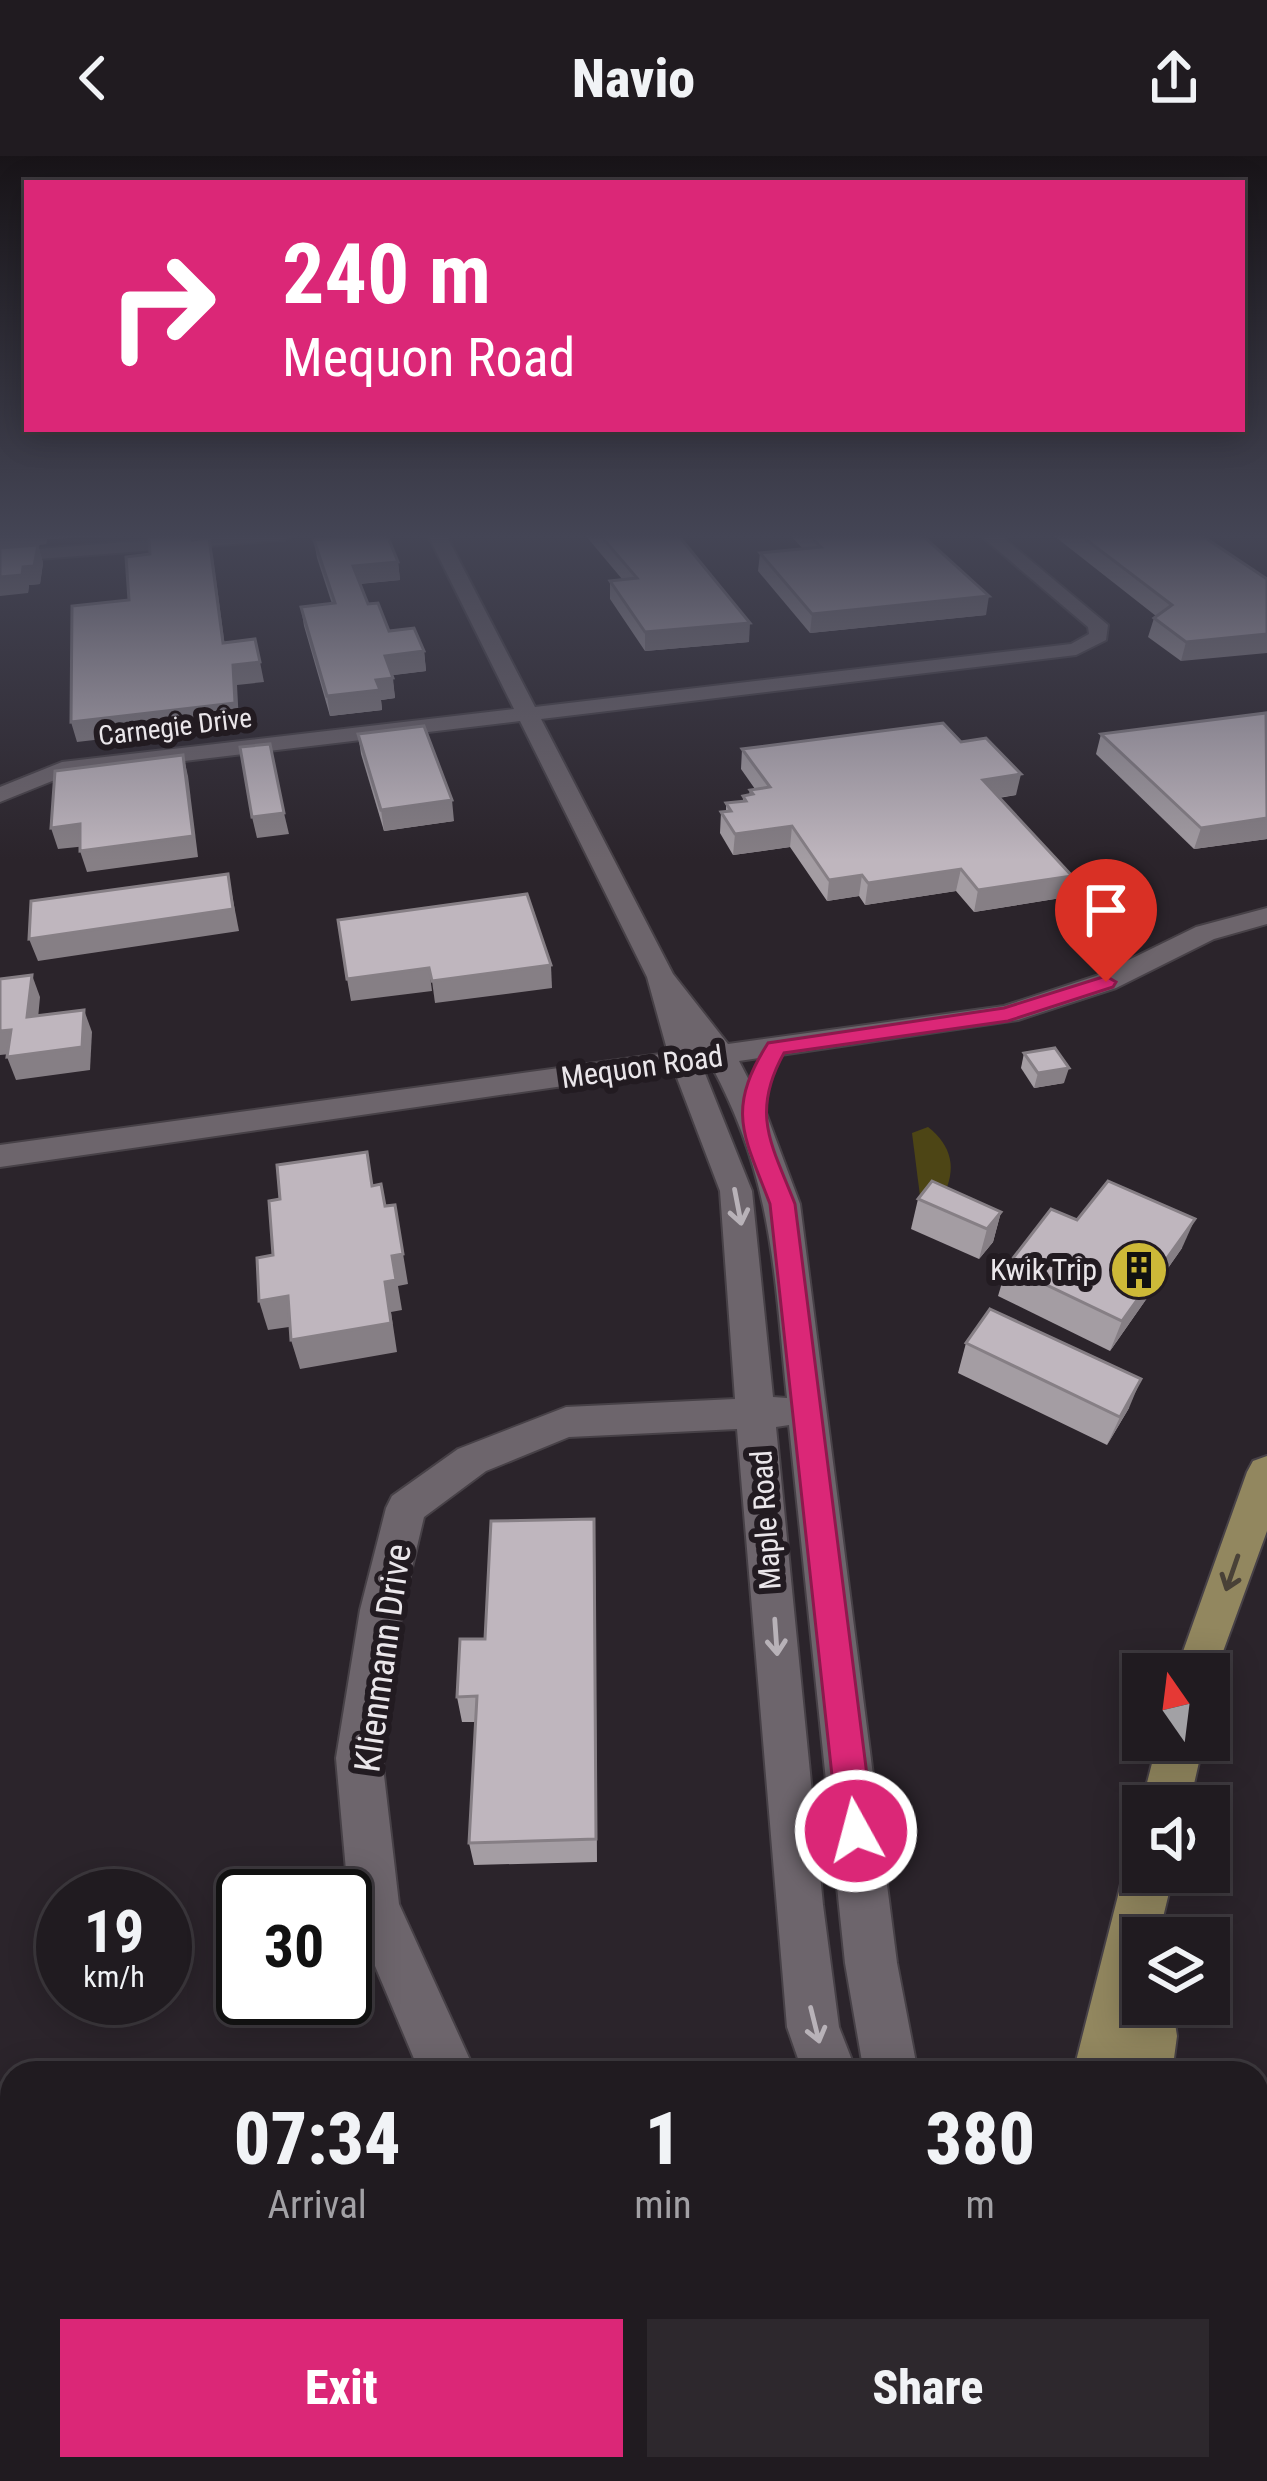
<!DOCTYPE html>
<style>
body{margin:0;font-family:"Roboto Condensed",sans-serif;background:#2d282d;color:#f1f3f6;height:100vh;display:flex;flex-direction:column;font-size:45px;white-space:nowrap}
*{box-sizing:border-box;margin:0}
p{font-size:39px;color:#a2a1a5}
.icon{flex:none;width:66px;height:66px;fill:none;stroke:currentColor;stroke-width:2;stroke-linecap:round;stroke-linejoin:round}
.map{position:relative;flex:1;overflow:hidden}
.drawer{position:absolute;left:0px;top:1905px;width:1269px;height:420px;display:flex;flex-direction:column;background:#201b20;border-radius:36px 36px 0 0;box-shadow:0 6px 30px #0003,0 0 0 3px #3d393e}
.drawer>*{flex:none}
.hud{position:absolute;left:24px;top:24px;width:1221px;height:252px;border-radius:0px;box-shadow:0 6px 30px #0003,0 0 0 3px #3d393e;background:#db2777;color:#fff;overflow:hidden}
.needle{width:78px;rotate:346deg}
.buttons{position:absolute;left:1122px;top:1497px;display:grid;gap:24px}
.buttons a{display:grid;place-items:center;width:108px;height:108px;border-radius:0px;background:#201b20;box-shadow:0 6px 30px #0003,0 0 0 3px #3d393e;font-size:60px}
.speed{position:absolute;left:36px;top:1713px;display:flex;gap:24px;font-size:60px;font-weight:700;text-align:center}
.speed>*{display:grid;place-content:center;width:156px;height:156px;border-radius:50%;background:#201b20;box-shadow:0 6px 30px #0003,0 0 0 3px #3d393e;line-height:1}
.speed small{font-size:30px;font-weight:400}
.speed .limit{border:6px solid #111;border-radius:18px;background:#fff;color:#111}
.pin{position:absolute;display:grid;place-items:center;width:102px;height:102px;color:#fff;margin:-123px -51px;border-radius:50% 50% 50% 0;rotate:-45deg;box-shadow:0 0 12px #0007}
.pin .icon{rotate:45deg}
.me{position:absolute;width:132px;margin:-66px;rotate:353deg;stroke-linejoin:round;filter:drop-shadow(0 0 9px #0008)}
.turn{display:flex;align-items:center;gap:42px;height:252px;padding:0 60px;font-size:54px}
.turn .icon{width:156px;height:156px;stroke-width:2.5}
.turn b{display:block;font-size:84px;line-height:102px}
.eta{display:flex;justify-content:space-evenly;align-items:center;height:204px;text-align:center}
.eta b{font-size:72px;font-weight:800;line-height:84px}
.action{display:flex;gap:24px;margin-top:auto;padding:24px 60px}
.action a{flex:1;height:138px;border-radius:0px;background:#db2777;color:#fff;font-size:48px;font-weight:800;line-height:138px;text-align:center}
.action a+a{background:#2d282d;color:#f1f3f6}
header{display:flex;justify-content:space-between;align-items:center;height:156px;padding:0 60px;background:#201b20;font-size:54px;font-weight:800}
.map>svg:first-child{display:block}
.green{fill:#4d4515}
.lines{fill:none;stroke-linecap:round;stroke-linejoin:round}
.minor-casing{stroke:#474147;stroke-width:4}
.major-casing{stroke:#474147;stroke-width:4}
.minor{fill:#6d656c;fill-rule:evenodd}
.major{fill:#92875f;fill-rule:evenodd}
.wall{fill:#a49da3}
.shaded-wall{fill:#867f85}
.building{fill:#bfb6be;stroke:#867f85;stroke-width:3}
.oneway{stroke:#b8b2b8}
.oneway2{stroke:#494137}
.route{fill:#db2777;stroke:#8e194d;stroke-width:3}
.labels{text-anchor:middle;stroke-width:12;stroke-linejoin:round;paint-order:stroke}
.far-street-label{font-size:27px;fill:#eae6ea;stroke:#221b21}
.street-label{font-size:30px;fill:#eae6ea;stroke:#221b21}
.poi-label{font-size:30px;fill:#eae6ea;stroke:#221b21;text-anchor:end}
.near-street-label{font-size:36px;fill:#eae6ea;stroke:#221b21}
</style>
<header><svg class="icon" aria-label="back" viewBox="0 0 24 24"><path d="M15 5l-7 7 7 7"/></svg>Navio<svg class="icon" aria-label="share" viewBox="0 0 24 24"><path d="M12 15V3M7 8l5-5 5 5M5 13v7h14v-7"/></svg></header>
<div class="map">
<svg width="1267" height="2325" viewBox="0 0 1267 2325">
<rect width="100%" height="100%" fill="#2b242b"/>
<path class="green" d="M928,971C952,990 957,1013 943,1040H920L912,977Z"/>
<g class="lines">
<defs>
<g id="minor">
<polygon points="216,379 293,379 284,384 0,406 0,396"/>
<path d="M428,379H446L535,551L1071,488L1089,478L1088,471L980,379H1000L1108,469L1106,484L1076,499L541,563L673,818L728,888L1004,850L1096,820L1196,771L1267,752V768L1214,783L1116,832L1018,864L739,905L766,957L800,1048L897,1807L918,1917H864L845,1807L789,1269L776,1271L823,1749L839,1871L857,1917H803L787,1871L737,1273L569,1281L486,1315L424,1361L402,1454L382,1602L399,1748L476,1917H420L349,1748L336,1602L360,1454L386,1352L392,1340L458,1293L566,1251L735,1243L720,1035L674,914L0,1011V989L668,897L647,821L520,565L67,619L0,646V631L62,606L514,553ZM711,909C773,1023 774,1117 787,1242L773,1241L752,1035L702,910Z"/>
<rect x="525" y="2313" width="64" height="12"/>
</g>
<g id="major">
<polygon points="1267,1300 1267,1375 1209,1534 1209,1518 1175,1518 1247,1316 1253,1305"/>
<polygon points="1158,1584 1204,1584 1189,1650 1143,1650 1143,1654 1141,1650"/>
<polygon points="1143,1694 1143,1716 1174,1716 1158,1782 1143,1782 1143,1848 1172,1848 1177,1880 1172,1917 1073,1917 1124,1716 1132,1699"/>
<polygon points="1267,1960 1267,2053 1257,2057 1257,1964"/>
<polygon points="883,2313 947,2313 950,2325 886,2325"/>
<polygon points="976,2313 1139,2313 1141,2325 973,2325"/>
<polygon points="1164,2313 1228,2313 1226,2325 1162,2325"/>
</g>
</defs>
<use href="#minor" class="minor-casing"/>
<use href="#major" class="major-casing"/>
<use href="#minor" class="minor"/>
<use href="#major" class="major"/>
</g>
<g class="wall">
<polygon points="0,379 134,379 47,383 46,388 22,390 38,389 43,407 40,428 29,429 28,437"/>
<polygon points="585,379 678,379 749,486 645,495 610,443 610,425 622,423"/>
<polygon points="790,379 922,379 986,459 810,477 758,415 760,397 803,393"/>
<polygon points="1053,379 1201,379 1267,423 1181,505 1148,481 1154,462 1156,460"/>
<polygon points="314,384 398,406 400,424 360,428 368,448 389,475 424,495 426,515 392,519 395,542 381,544 382,554 330,560 304,470 301,451 332,448 317,402"/>
<polygon points="1267,558 1267,683 1194,693 1096,598 1101,578"/>
<polygon points="358,578 454,665 384,675 361,598"/>
<polygon points="742,593 1016,639 999,642 1067,741 974,756 956,735 865,749 859,740 827,745 790,691 733,699 720,677 721,656 726,655 726,647 743,645 743,640 749,639 750,634 755,633 741,613"/>
<polygon points="1024,897 1064,927 1034,932 1021,912"/>
<polygon points="918,1043 1001,1056 993,1086 979,1103 911,1073"/>
<polygon points="1077,1064 1182,1092 1110,1195 998,1140 1007,1110"/>
<polygon points="966,1187 1129,1252 1107,1289 958,1217"/>
<polygon points="595,1390 597,1706 474,1709 469,1687 476,1566 462,1566 457,1541 485,1483"/>
</g>
<g class="shaded-wall">
<polygon points="0,379 46,379 47,383 46,388 0,393"/>
<polygon points="209,382 213,400 227,506 223,487"/>
<polygon points="38,389 43,407 40,428 29,429 28,437 0,440 0,421 23,411"/>
<polygon points="398,406 400,424 356,428 353,410"/>
<polygon points="989,440 986,459 810,477 812,458"/>
<polygon points="750,467 749,486 645,495 645,476"/>
<polygon points="1267,478 1267,497 1181,505 1186,486"/>
<polygon points="424,495 426,515 387,520 385,500"/>
<polygon points="260,506 264,526 237,529 239,567 77,586 71,566 233,509"/>
<polygon points="393,522 395,542 381,544 382,554 330,560 327,540 376,524"/>
<polygon points="183,599 188,620 198,701 87,716 80,695"/>
<polygon points="1021,618 1016,639 979,644 983,624"/>
<polygon points="452,644 454,665 384,675 381,654"/>
<polygon points="284,657 289,678 257,682 252,661"/>
<polygon points="1267,662 1267,683 1194,693 1201,672"/>
<polygon points="80,668 87,690 58,693 51,672"/>
<polygon points="792,670 790,691 733,699 735,678"/>
<polygon points="961,713 956,735 865,749 868,727"/>
<polygon points="228,718 239,775 38,805 29,783"/>
<polygon points="862,719 859,740 827,745 829,724"/>
<polygon points="1072,720 1067,741 974,756 978,734"/>
<polygon points="551,809 552,832 435,847 432,825"/>
<polygon points="429,812 432,835 351,845 347,823"/>
<polygon points="32,819 40,841 36,884 27,861"/>
<polygon points="84,854 92,876 90,914 16,924 7,901"/>
<polygon points="11,874 20,897 0,899 0,875"/>
<polygon points="1069,912 1064,927 1034,932 1038,917"/>
<polygon points="395,1049 408,1128 398,1130 402,1154 391,1156 397,1196 300,1213 291,1184 385,1126"/>
<polygon points="1001,1056 993,1086 979,1103 987,1073"/>
<polygon points="1195,1063 1182,1092 1110,1195 1122,1165"/>
<polygon points="288,1140 296,1170 268,1174 259,1145"/>
<polygon points="1141,1223 1129,1252 1107,1289 1120,1261"/>
<polygon points="243,2313 255,2313 270,2325 258,2325"/>
<polygon points="368,2313 380,2313 374,2325 362,2325"/>
</g>
<g class="building">
<polygon points="173,379 192,379 192,384 209,382 223,487 255,483 260,506 233,509 235,547 71,566 72,450 129,444 126,401 150,398 149,381"/>
<polygon points="369,379 387,379 398,406 353,410 368,448 378,447 389,475 414,472 424,495 385,500 393,522 376,524 380,534 327,540 301,451 335,447 314,384"/>
<polygon points="600,379 678,379 750,467 645,476 610,425 637,422"/>
<polygon points="809,379 922,379 989,440 812,458 760,397 821,391"/>
<polygon points="1080,379 1201,379 1267,423 1267,478 1186,486 1154,462 1172,449"/>
<polygon points="38,389 34,410 23,411 22,419 0,421 0,392"/>
<polygon points="1266,557 1267,662 1201,672 1101,578"/>
<polygon points="943,567 961,586 986,582 1021,618 983,624 1072,720 978,734 961,713 868,727 862,719 829,724 792,670 735,678 721,656 731,655 726,647 746,645 743,640 753,638 750,634 770,631 742,593"/>
<polygon points="424,570 452,644 381,654 358,578"/>
<polygon points="270,588 284,657 252,661 240,591"/>
<polygon points="183,599 193,680 80,695 80,668 51,672 55,615"/>
<polygon points="228,718 233,753 29,783 31,745"/>
<polygon points="527,738 551,809 432,825 429,812 347,823 338,764"/>
<polygon points="32,819 27,861 84,854 82,891 7,901 11,874 0,875 0,823"/>
<polygon points="1055,892 1069,912 1038,917 1024,897"/>
<polygon points="367,996 372,1030 381,1028 385,1050 395,1049 403,1098 392,1100 396,1124 385,1126 391,1167 291,1184 288,1140 259,1145 257,1102 273,1099 269,1045 280,1043 277,1009"/>
<polygon points="932,1025 1001,1056 987,1073 918,1043"/>
<polygon points="1108,1025 1195,1063 1122,1165 1007,1110 1051,1053 1077,1064"/>
<polygon points="990,1153 1141,1223 1120,1261 966,1187"/>
<polygon points="594,1363 596,1683 469,1687 477,1540 457,1541 460,1483 485,1483 491,1365"/>
<polygon points="128,2313 243,2313 258,2325 121,2325"/>
<polygon points="272,2313 368,2313 362,2325 265,2325"/>
</g>
<defs><path id="oneway-shaft" d="M-6 0H5M1.5-3L5.5 0L1.5 3" fill="none" stroke-width="1.6" stroke-linecap="round" stroke-linejoin="round" transform="scale(3)"/></defs>
<g class="oneway">
<use href="#oneway-shaft" transform="translate(738 1051) rotate(79)"/>
<use href="#oneway-shaft" transform="translate(776 1481) rotate(86)"/>
<use href="#oneway-shaft" transform="translate(815 1869) rotate(76)"/>
</g>
<use class="oneway2" href="#oneway-shaft" transform="translate(1232 1417) rotate(109)"/>
<linearGradient id="sky" x2="0" y2="1"><stop stop-color="#181418"/><stop offset="0.54" stop-color="#444555"/><stop offset="1" stop-color="#444555" stop-opacity="0"/></linearGradient>
<rect width="1267" height="704" fill="url(#sky)"/>
<path class="route" d="M1106,820L1116,826L1113,831L1008,865L784,897C750,958 772,989 795,1048L874,1675L869,1687L856,1693L843,1687L838,1675L770,1048C744,979 725,955 768,887L1004,852Z"/>
<defs>
<symbol id="building-disc" viewBox="-11 -11 22 22"><circle r="9.5" fill="#cdb938" stroke="#221b21"/><path d="M-4-6H4V6H1V3H-1V6H-4ZM-2.5-4.3h1.7v1.8h-1.7ZM.8-4.3h1.7v1.8H.8ZM-2.5-1h1.7V.8h-1.7ZM.8-1h1.7V.8H.8Z" fill="#111"/></symbol>
</defs>
<g fill-rule="evenodd">
<use href="#building-disc" x="1106" y="1081" width="66" height="66"/>
</g>
<g class="labels">
<g class="far-street-label">
<text transform="translate(175 571) rotate(-7)" y="9">Carnegie Drive</text>
</g>
<g class="street-label">
<text transform="translate(642 911) rotate(-8)" y="10">Mequon Road</text>
<text transform="translate(766 1364) rotate(-94)" y="10">Maple Road</text>
</g>
<g class="poi-label">
<text x="1097" y="1124">Kwik Trip</text>
</g>
<g class="near-street-label">
<text transform="translate(382 1502) rotate(-82)" y="13">Klienmann Drive</text>
</g>
</g>
</svg>
<div class="buttons">
<a><svg class="needle" viewBox="-14 -14 28 28"><path d="M0-13l5 13h-10z" fill="#e53935"/><path d="M0 13l5-13h-10z" fill="#a2a1a5"/></svg></a>
<a><svg class="icon" aria-label="sound" viewBox="0 0 24 24"><path d="M4 9h4l5-4v14l-5-4H4zM17 9q2 3 0 6"/></svg></a>
<a><svg class="icon" aria-label="layers" viewBox="0 0 24 24"><path d="M12 4l9 5-9 5-9-5zM3 14l9 5 9-5"/></svg></a>
</div>
<div class="speed"><div>19<small>km/h</small></div><div class="limit">30</div></div>
<div class="pin" style="left:1106px;top:826px;background:#d93025"><svg class="icon" aria-label="arrive" viewBox="0 0 24 24"><path d="M6 21V4h12l-3 4 3 4H6"/></svg></div>
<svg class="me" style="left:856px;top:1675px" viewBox="-20 -20 40 40"><circle r="17" fill="#db2777" stroke="#fff" stroke-width="3"/><path d="M0-11L8 9 0 5-8 9z" fill="#fff"/></svg>
<div class="hud">
<div class="turn"><svg class="icon" aria-label="right" viewBox="0 0 24 24"><path d="M7 20v-9h11M14 6l5 5-5 5"/></svg><div><b>240 m</b>Mequon Road</div></div>
</div>
<section class="drawer">
<div class="eta">
<div><b>07:34</b><p>Arrival</p></div>
<div><b>1</b><p>min</p></div>
<div><b>380</b><p>m</p></div>
</div>
<div class="action"><a>Exit</a><a>Share</a></div>
</section>
</div>
